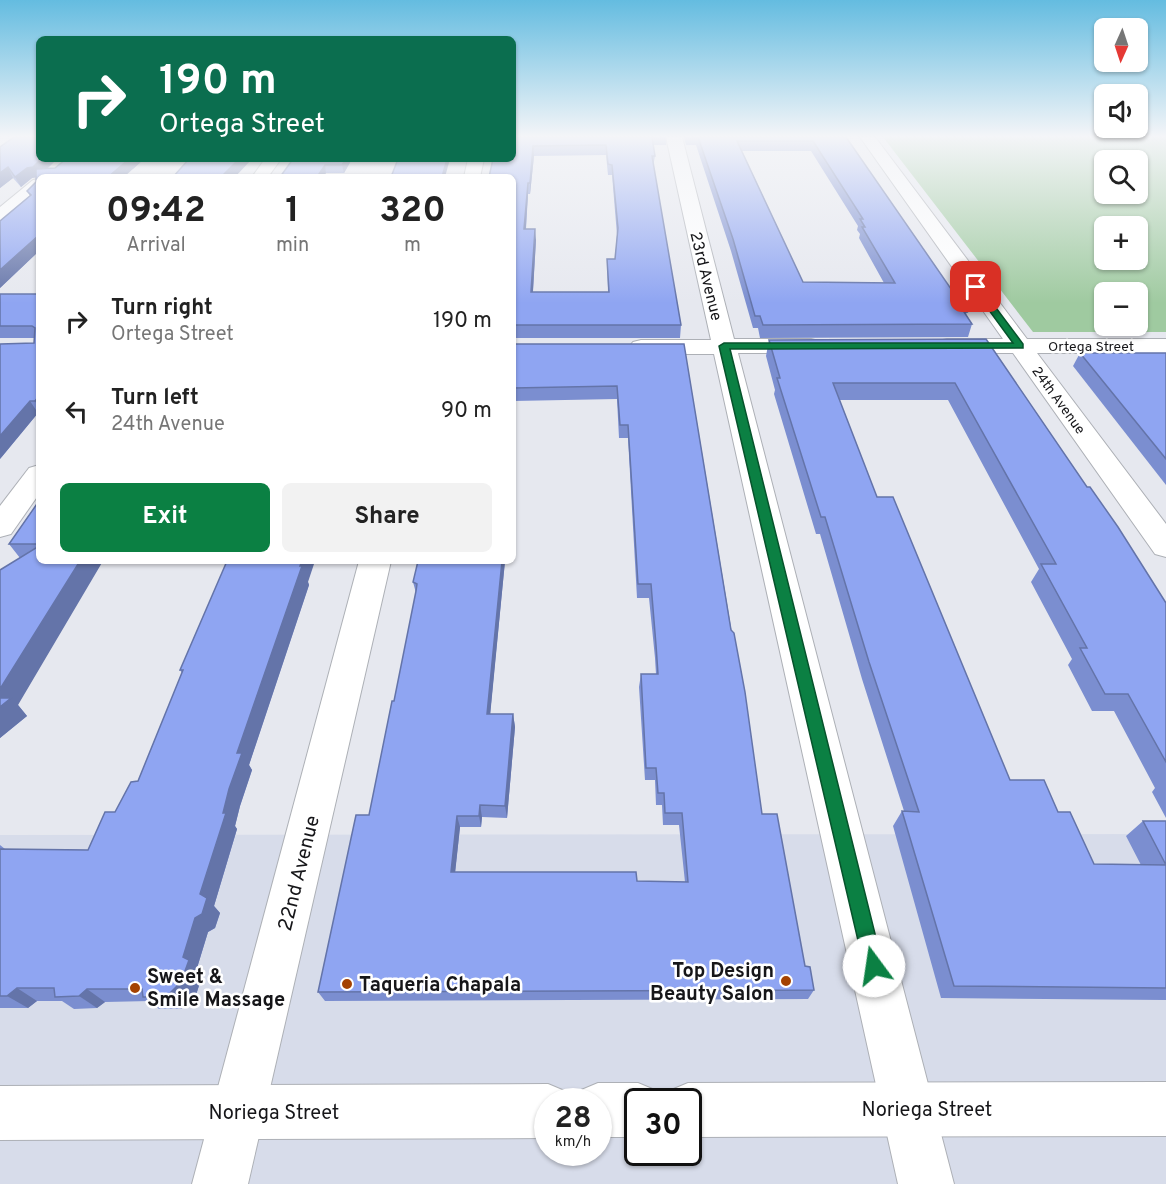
<!DOCTYPE html>
<meta charset="utf-8">
<style>
body{margin:0;font-family:Overpass,sans-serif;background:#f2f2f2;color:#222;height:100vh;display:flex;flex-direction:column;font-size:22px;white-space:nowrap}
*{box-sizing:border-box;margin:0}
p{font-size:20px;color:#767676}
.icon{flex:none;width:33px;height:33px;fill:none;stroke:currentColor;stroke-width:2;stroke-linecap:round;stroke-linejoin:round}
.map{position:relative;flex:1;overflow:hidden}
.side{position:absolute;left:36px;top:174px;width:480px;height:390px;display:flex;flex-direction:column;background:#fff;border-radius:9px;box-shadow:0 2px 4px #0004}
.side>*{flex:none}
.top-card{position:absolute;left:36px;top:36px;width:480px;height:126px;border-radius:9px;box-shadow:0 2px 4px #0004;background:#0b6e4f;color:#fff;overflow:hidden}
.needle{width:39px;rotate:183deg}
.tools{position:absolute;left:1094px;top:18px;display:grid;gap:12px}
.tools a{display:grid;place-items:center;width:54px;height:54px;border-radius:9px;background:#fff;box-shadow:0 2px 4px #0004;font-size:30px}
.speed{position:absolute;left:534px;top:1088px;display:flex;gap:12px;font-size:30px;font-weight:700;text-align:center}
.speed>*{display:grid;place-content:center;width:78px;height:78px;border-radius:50%;background:#fff;box-shadow:0 2px 4px #0004;line-height:1}
.speed small{font-size:15px;font-weight:400}
.speed .limit{border:3px solid #111;border-radius:9px;background:#fff;color:#111}
.pin{position:absolute;display:grid;place-items:center;width:51px;height:51px;color:#fff;margin:-26px;border-radius:12px;box-shadow:0 3px 9px #0006}
.me{position:absolute;width:66px;margin:-33px;rotate:346deg;stroke-linejoin:round;filter:drop-shadow(0 0 4px #0008)}
.turn{display:flex;align-items:center;gap:21px;height:126px;padding:0 24px;font-size:27px}
.turn .icon{width:78px;height:78px;stroke-width:2.5}
.turn b{display:block;font-size:42px;line-height:51px}
.eta{display:flex;justify-content:space-evenly;align-items:center;height:102px;text-align:center}
.eta b{font-size:36px;font-weight:700;line-height:42px}
.cta{display:flex;gap:12px;margin-top:auto;padding:12px 24px}
.cta a{flex:1;height:69px;border-radius:9px;background:#0b8043;color:#fff;font-size:24px;font-weight:700;line-height:69px;text-align:center}
.cta a+a{background:#f2f2f2;color:#222}
ul{padding:0;list-style:none}
li{display:flex;align-items:center;gap:18px;height:90px;padding:0 24px}
li div{flex:1}
li b{display:block;font-size:22px}
li em{font-style:normal}
.map>svg:first-child{display:block}
.built{fill:#d7dcea;fill-rule:evenodd}
.green{fill:#9fcaa0;fill-rule:evenodd}
.lines{fill:none;stroke-linecap:round;stroke-linejoin:round}
.street-casing{stroke:#adb0b6;stroke-width:2}
.secondary-casing{stroke:#adb0b6;stroke-width:2}
.street{fill:#fff;fill-rule:evenodd}
.secondary{fill:#fff;fill-rule:evenodd}
.wall{fill:#7b8ed0;fill-rule:evenodd}
.shaded-wall{fill:#6474a9}
.building{fill:#8fa5f2;stroke:#6474a9;stroke-width:1.5;fill-rule:evenodd}
.route{fill:#0b8043;stroke:#07532c;stroke-width:1.5}
.poi-dot{fill:#a44202;stroke:#fff;stroke-width:2}
.labels{text-anchor:middle;stroke-width:5;stroke-linejoin:round;paint-order:stroke}
.far-street-label{font-size:14px;fill:#161619;stroke:#fff}
.street-label{font-size:16px;fill:#161619;stroke:#fff}
.near-street-label{font-size:20px;fill:#161619;stroke:#fff}
.near-poi-label{font-size:20px;font-weight:bold;fill:#161619;stroke:#fff;text-anchor:start}
</style>
<div class="map">
<svg width="1166" height="1184" viewBox="0 0 1166 1184">
<rect width="100%" height="100%" fill="#e6e8ef"/>
<path class="built" d="M1166,834V1184H0V835ZM548,1101H598V1152H548ZM638,1101H688V1152H638Z"/>
<path class="green" d="M883,137H1166V332H1033ZM1104,160H1137V194H1104ZM1104,226H1137V260H1104ZM1104,292H1137V326H1104Z"/>
<g class="lines">
<defs>
<g id="street">
<polygon points="666,137 682,137 734,339 811,339 819,341 823,346 819,351 811,353 738,353 954,1184 898,1184 714,354 641,354 633,352 629,347 633,342 641,340 711,340"/>
<polygon points="860,137 875,137 1027,339 1166,339 1166,353 1037,353 1166,524 1166,557 1155,554 1013,353 947,353 939,351 935,346 939,341 947,339 1003,339"/>
<polygon points="265,159 281,159 268,177 252,177"/>
<polygon points="468,159 484,159 480,177 464,177"/>
<polygon points="39,179 39,193 6,220 0,222 0,207 33,180"/>
<polygon points="39,465 39,494 11,534 0,537 0,506 29,468"/>
<polygon points="359,561 391,561 248,1184 192,1184"/>
</g>
<g id="secondary">
<polygon points="1166,1082 1166,1136 688,1137 688,1101 665,1101 669,1091 688,1083"/>
<polygon points="598,1083 638,1083 657,1091 661,1101 638,1101 638,1137 598,1137 598,1101 575,1101 579,1091"/>
<polygon points="548,1084 567,1092 570,1101 548,1101 548,1138 0,1140 0,1086"/>
</g>
</defs>
<use href="#street" class="street-casing"/>
<use href="#secondary" class="secondary-casing"/>
<use href="#street" class="street"/>
<use href="#secondary" class="secondary"/>
</g>
<g class="wall">
<path d="M513,137H666V145H653L655,156L653,167L681,325L680,338H513ZM606,155L608,175H612L617,235L615,259H607L608,292H533L536,240L526,229L528,194H530L534,156Z"/>
<path d="M684,137H846L967,312L966,314L972,324L968,337L760,338L758,328H753L731,251L696,145H686ZM742,151H811L858,226L857,230L860,234L859,238L884,283L803,282Z"/>
<polygon points="0,147 57,159 47,169 55,168 66,159 144,159 133,169 39,177 39,251 0,288 30,196 27,191 36,182 36,177 32,178 21,187 13,178 0,188"/>
<polygon points="293,159 352,159 344,173 326,173"/>
<polygon points="0,294 39,294 39,413 38,413 0,459 34,343 34,338 0,338"/>
<polygon points="986,339 1166,603 1166,818 1152,792 1155,788 1114,711 1092,711 1068,665 1072,659 1031,582 1039,569 948,400 839,400 877,497 1010,780 1058,812 1094,864 1141,865 1126,836 1143,821 1166,821 1166,1000 941,998 893,826 902,811 904,811 862,679 820,534 816,534 774,394 775,390 766,356 769,340"/>
<polygon points="513,344 684,344 762,814 805,966 814,990 808,999 325,1001 318,992 369,815 394,701 416,593 413,582 505,561 490,714 513,714 515,727 507,818 482,817 481,827 460,827 455,872 637,881 685,882 679,825 663,825 662,805 656,805 655,780 645,780 639,687 641,674 656,674 655,658 649,598 637,598 628,438 619,438 617,399 513,401"/>
<polygon points="1080,353 1166,353 1166,485 1073,366"/>
<polygon points="39,501 39,561 18,705 27,716 0,738 0,570 20,558 9,544"/>
<polygon points="308,582 309,585 249,765 252,770 240,806 235,826 237,829 214,906 220,913 215,928 208,932 197,968 203,973 196,995 181,1009 159,1009 150,1001 105,1002 97,1008 74,1009 62,1001 37,1001 28,1008 0,1008 0,845 5,849 88,850 138,781 182,673 180,670"/>
</g>
<g class="shaded-wall">
<polygon points="533,146 534,156 530,194 530,183"/>
<polygon points="41,159 57,159 38,177 32,178 21,187 15,177 27,168"/>
<polygon points="129,159 144,159 124,177 108,177"/>
<polygon points="239,159 252,159 235,177 221,177"/>
<polygon points="346,159 352,159 344,173 342,165"/>
<polygon points="447,159 450,159 445,177 442,177"/>
<polygon points="325,165 326,173 324,177 317,177"/>
<polygon points="8,167 13,178 0,188 0,173"/>
<polygon points="528,183 528,194 525,240 524,229"/>
<polygon points="535,229 536,240 532,305 531,292"/>
<polygon points="39,235 39,251 0,288 0,270"/>
<polygon points="39,396 39,408 35,401"/>
<polygon points="30,401 38,413 0,459 0,436"/>
<polygon points="80,561 103,561 18,705 27,716 0,738 0,689"/>
<polygon points="302,561 315,561 308,582 309,585 249,765 252,770 240,806 235,826 237,829 214,906 220,913 215,928 208,932 197,968 203,973 196,995 181,1009 166,997 183,957 223,813 237,753"/>
<polygon points="502,561 505,561 489,727 487,714"/>
<polygon points="513,714 515,727 507,818 505,806"/>
<polygon points="480,805 482,817 481,827 479,816"/>
<polygon points="457,816 460,827 454,883 451,872"/>
<polygon points="17,988 37,1001 28,1008 7,996"/>
<polygon points="87,989 105,1002 97,1008 79,996"/>
</g>
<g class="building">
<polygon points="14,137 39,137 39,159 41,159 33,167 27,168 15,177 8,167 0,173 0,147"/>
<path d="M513,137H652L655,156H652L681,325H513V177H489L493,159H513ZM606,145L608,164L612,165L618,228L615,259H607L609,292H531L535,229H524L528,183H530L533,146Z"/>
<path d="M698,137H846L967,312H964L972,324L763,325L760,316H755L733,239ZM737,141H813L863,219H860L865,227H862L895,283L803,282Z"/>
<polygon points="66,159 129,159 108,177 39,177 39,235 0,270 0,221 31,195 27,191 36,182 36,169 55,168"/>
<polygon points="189,159 239,159 221,177 173,177"/>
<polygon points="293,159 346,159 342,165 325,165 317,177 280,177"/>
<polygon points="398,159 447,159 442,177 391,177"/>
<polygon points="0,294 39,294 39,396 35,401 30,401 0,436 0,344 34,343 35,328 32,326 0,326"/>
<polygon points="986,339 1087,487 1090,487 1118,527 1166,603 1166,762 1128,694 1105,694 1080,648 1087,648 1041,564 1056,564 955,383 833,383 877,497 893,497 1010,780 1044,780 1058,812 1070,812 1094,864 1166,865 1143,821 1166,821 1166,988 954,986 902,811 919,812 869,662 825,517 821,517 777,378 780,378 769,340"/>
<polygon points="513,344 684,344 731,630 734,633 745,692 762,814 777,814 805,966 810,967 814,990 318,992 356,815 369,815 392,701 394,701 416,591 417,584 413,582 418,561 502,561 487,714 513,714 505,806 480,805 479,816 457,816 451,872 636,872 637,881 688,882 682,813 665,813 664,793 658,793 656,768 646,768 641,674 658,674 656,645 651,584 638,584 628,425 620,425 617,386 513,388"/>
<polygon points="1080,353 1166,353 1166,459"/>
<polygon points="39,501 39,544 9,544"/>
<polygon points="39,546 39,561 80,561 0,689 0,570"/>
<polygon points="227,561 302,561 300,566 302,566 237,753 242,753 229,789 223,813 226,813 200,894 207,898 202,914 195,918 183,957 189,960 181,982 166,997 143,997 142,989 87,989 79,996 55,997 54,988 17,988 7,996 0,996 0,849 88,850 105,812 115,812 131,782 138,781 183,670 180,670"/>
<polygon points="0,698 11,698 0,707"/>
</g>
<linearGradient id="sky" x2="0" y2="1"><stop stop-color="#64bce0"/><stop offset="0.45" stop-color="#f4f5f8"/><stop offset="1" stop-color="#f4f5f8" stop-opacity="0"/></linearGradient>
<rect width="1166" height="303" fill="url(#sky)"/>
<polygon class="route" points="973,285 979,285 1023,344 1023,348 730,349 883,966 881,973 874,976 867,973 864,966 719,346 724,343 1013,343 972,287"/>
<g class="poi-dot">
<circle cx="786" cy="981" r="6"/>
<circle cx="347" cy="984" r="6"/>
<circle cx="135" cy="988" r="6"/>
</g>
<g class="labels">
<g class="far-street-label">
<text x="1091" y="351">Ortega Street</text>
<text transform="translate(1059 400) rotate(54)" y="5">24th Avenue</text>
</g>
<g class="street-label">
<text transform="translate(707 276) rotate(76)" y="6">23rd Avenue</text>
</g>
<g class="near-street-label">
<text transform="translate(298 873) rotate(-76)" y="7">22nd Avenue</text>
<text x="927" y="1116">Noriega Street</text>
<text x="274" y="1119">Noriega Street</text>
</g>
<g class="near-poi-label">
<text x="774" y="977" text-anchor="end">Top Design<tspan x="774" dy="23">Beauty Salon</tspan></text>
<text x="147" y="983">Sweet &amp;<tspan x="147" dy="23">Smile Massage</tspan></text>
<text x="359" y="991">Taqueria Chapala</text>
</g>
</g>
</svg>
<div class="tools">
<a><svg class="needle" viewBox="-14 -14 28 28"><path d="M0-13l5 13h-10z" fill="#e53935"/><path d="M0 13l5-13h-10z" fill="#767676"/></svg></a>
<a><svg class="icon" aria-label="sound" viewBox="0 0 24 24"><path d="M4 9h4l5-4v14l-5-4H4zM17 9q2 3 0 6"/></svg></a>
<a><svg class="icon" aria-label="search" viewBox="0 0 24 24"><circle cx="10" cy="10" r="6"/><path d="M15 15l6 6"/></svg></a>
<a>+</a>
<a>−</a>
</div>
<div class="speed"><div>28<small>km/h</small></div><div class="limit">30</div></div>
<div class="pin" style="left:976px;top:287px;background:#d93025"><svg class="icon" aria-label="arrive" viewBox="0 0 24 24"><path d="M6 21V4h12l-3 4 3 4H6"/></svg></div>
<svg class="me" style="left:874px;top:966px" viewBox="-20 -20 40 40"><circle r="19" fill="#fff"/><path d="M0-13L10 11 0 6-10 11z" fill="#0b8043"/></svg>
<div class="top-card">
<div class="turn"><svg class="icon" aria-label="right" viewBox="0 0 24 24"><path d="M7 20v-9h11M14 6l5 5-5 5"/></svg><div><b>190 m</b>Ortega Street</div></div>
</div>
<section class="side">
<div class="eta">
<div><b>09:42</b><p>Arrival</p></div>
<div><b>1</b><p>min</p></div>
<div><b>320</b><p>m</p></div>
</div>
<ul>
<li><svg class="icon" aria-label="right" viewBox="0 0 24 24"><path d="M7 20v-9h11M14 6l5 5-5 5"/></svg><div><b>Turn right</b><p>Ortega Street</p></div><em>190 m</em></li>
<li><svg class="icon" aria-label="left" viewBox="0 0 24 24"><path d="M17 20v-9H6M10 6l-5 5 5 5"/></svg><div><b>Turn left</b><p>24th Avenue</p></div><em>90 m</em></li>
</ul>
<div class="cta"><a>Exit</a><a>Share</a></div>
</section>
</div>
